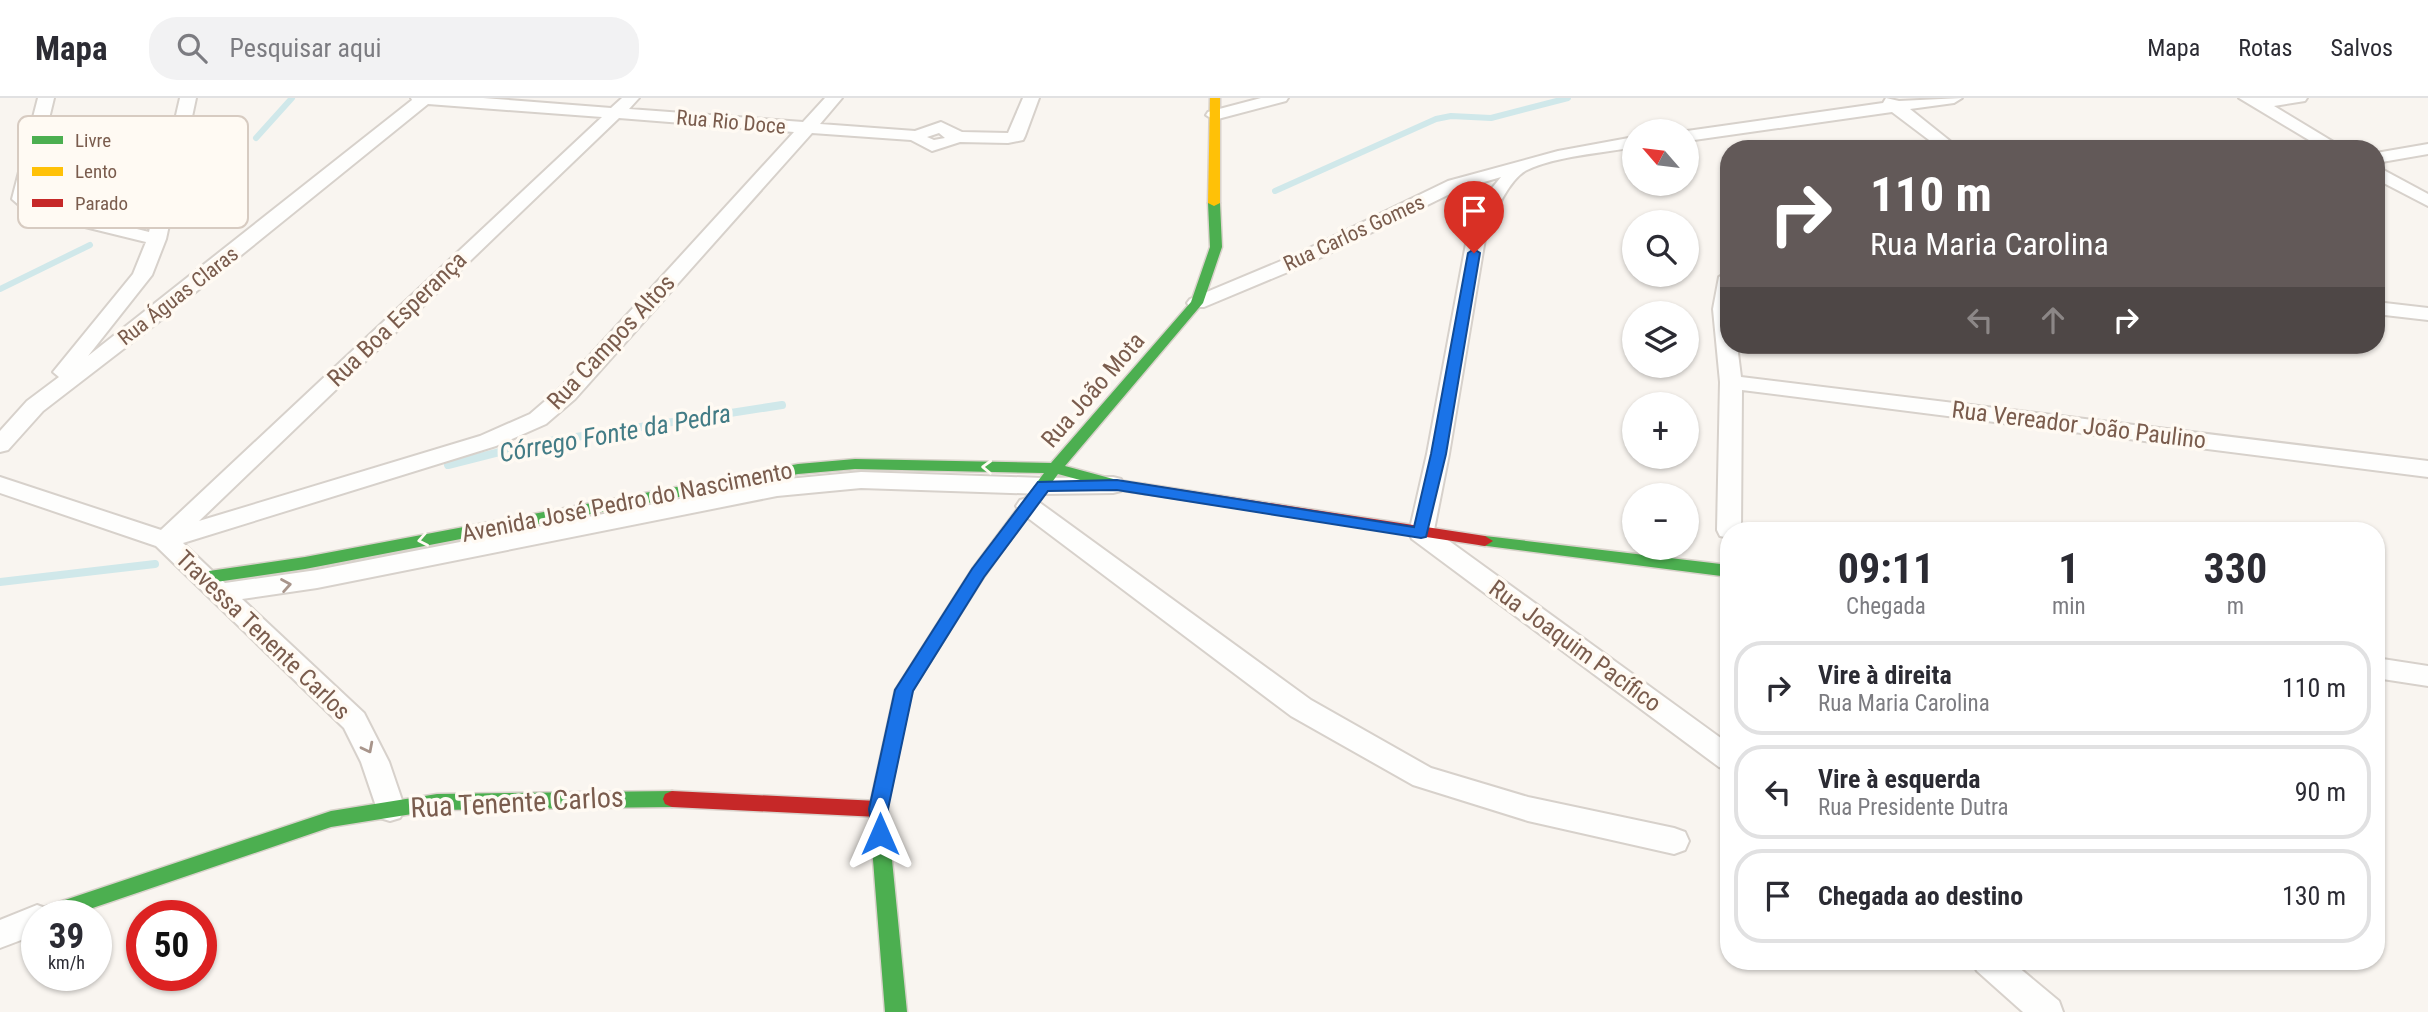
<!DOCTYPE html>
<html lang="pt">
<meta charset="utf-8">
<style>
body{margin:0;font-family:"Roboto Condensed",sans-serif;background:#f2f2f3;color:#2b2b33;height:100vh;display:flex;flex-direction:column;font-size:26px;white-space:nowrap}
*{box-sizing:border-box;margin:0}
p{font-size:23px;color:#7c7c81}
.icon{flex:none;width:38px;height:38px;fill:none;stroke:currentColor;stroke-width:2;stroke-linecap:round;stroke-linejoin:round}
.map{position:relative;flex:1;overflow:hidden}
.panel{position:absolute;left:1720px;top:424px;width:665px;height:448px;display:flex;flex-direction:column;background:#fff;border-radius:28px;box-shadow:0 2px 5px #0004}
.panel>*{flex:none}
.banner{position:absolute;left:1720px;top:42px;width:665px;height:214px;border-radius:28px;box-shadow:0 2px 5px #0004;background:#625958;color:#fff;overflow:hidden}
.needle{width:46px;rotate:298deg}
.fabs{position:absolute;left:1622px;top:21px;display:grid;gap:14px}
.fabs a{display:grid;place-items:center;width:77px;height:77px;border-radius:50%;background:#fff;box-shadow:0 2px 5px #0004;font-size:35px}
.speed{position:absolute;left:21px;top:802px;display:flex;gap:14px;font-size:35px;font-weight:700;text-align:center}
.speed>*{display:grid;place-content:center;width:91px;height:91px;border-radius:50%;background:#fff;box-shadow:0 2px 5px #0004;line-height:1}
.speed small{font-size:18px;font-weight:400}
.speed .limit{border:10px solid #d22;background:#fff;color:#111}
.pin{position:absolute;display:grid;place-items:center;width:60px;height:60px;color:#fff;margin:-72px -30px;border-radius:50% 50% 50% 0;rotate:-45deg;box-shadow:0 0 7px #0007}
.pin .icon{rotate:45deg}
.me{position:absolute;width:77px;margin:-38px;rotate:0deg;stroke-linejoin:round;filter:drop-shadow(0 0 5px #0008)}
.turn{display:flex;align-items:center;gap:24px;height:147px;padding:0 35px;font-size:32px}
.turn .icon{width:91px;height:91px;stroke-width:2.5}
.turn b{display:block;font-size:49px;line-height:60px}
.lanes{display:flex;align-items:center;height:66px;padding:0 35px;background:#0003;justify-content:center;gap:35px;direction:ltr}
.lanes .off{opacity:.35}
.eta{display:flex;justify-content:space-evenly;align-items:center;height:119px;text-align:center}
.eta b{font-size:42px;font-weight:700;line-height:49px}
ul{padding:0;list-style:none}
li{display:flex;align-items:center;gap:21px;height:94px;margin:0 14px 10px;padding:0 21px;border:4px solid #e1e1e2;border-radius:28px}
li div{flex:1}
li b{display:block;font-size:26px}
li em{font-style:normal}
header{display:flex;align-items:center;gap:42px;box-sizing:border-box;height:98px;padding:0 35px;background:#fff;border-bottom:2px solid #e1e1e2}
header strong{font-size:33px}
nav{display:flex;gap:38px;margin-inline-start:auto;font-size:24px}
.search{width:490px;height:63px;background:#f2f2f3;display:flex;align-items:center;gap:18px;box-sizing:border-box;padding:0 24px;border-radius:28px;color:#7c7c81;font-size:26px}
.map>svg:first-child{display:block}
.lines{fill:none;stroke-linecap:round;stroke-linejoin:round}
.stream-far1{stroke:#d0e8ea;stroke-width:6}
.stream{stroke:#d0e8ea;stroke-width:8}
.street-casing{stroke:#d7d1cb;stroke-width:4}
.fast-casing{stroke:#d9d2cb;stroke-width:3}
.slow-casing{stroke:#d9d2cb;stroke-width:3}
.jam-casing{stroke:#d9d2cb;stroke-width:3}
.street{fill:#fefefd;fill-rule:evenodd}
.fast{fill:#4caf50;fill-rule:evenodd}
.slow{fill:#ffc107;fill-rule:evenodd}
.jam{fill:#c62828;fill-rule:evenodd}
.oneway{stroke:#fffaf3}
.oneway2{stroke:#a8958b}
.route{fill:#1a73e8;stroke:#114b97;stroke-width:2}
.labels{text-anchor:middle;stroke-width:7;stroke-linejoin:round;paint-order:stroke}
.far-street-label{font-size:21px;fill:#7a5c4d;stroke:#fffaf3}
.street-label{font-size:24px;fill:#7a5c4d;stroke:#fffaf3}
.water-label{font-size:26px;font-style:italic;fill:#437c86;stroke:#fffaf3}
.near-street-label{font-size:28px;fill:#7a5c4d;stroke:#fffaf3}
.key{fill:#fffaf3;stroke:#d7cbc1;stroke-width:2}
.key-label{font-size:19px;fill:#7a5c4d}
</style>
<header>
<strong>Mapa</strong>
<div class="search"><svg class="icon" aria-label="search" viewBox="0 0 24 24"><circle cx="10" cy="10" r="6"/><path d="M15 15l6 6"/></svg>Pesquisar aqui</div>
<nav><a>Mapa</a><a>Rotas</a><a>Salvos</a></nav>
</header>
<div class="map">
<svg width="2428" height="914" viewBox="0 0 2428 914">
<rect width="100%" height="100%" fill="#f9f5f0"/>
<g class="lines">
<g class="stream-far1">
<polyline points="256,40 292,0"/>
<polyline points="1275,93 1436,21 1451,18 1491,20 1568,0"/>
<polyline points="0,191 90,147"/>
</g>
<g class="stream">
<polyline points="448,367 531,346 782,307"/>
<polyline points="0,484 155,466"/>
</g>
<defs>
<g id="street">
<path d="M38,0H54L30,99L40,107L149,134L180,0H196L166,141L152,177L88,258L412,2L411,0H483L611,10L622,0H639L629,11L803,24L825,0H842L820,26L915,33L941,24L962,34L1008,35L1023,0H1039L1025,38L1023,42L1008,45L960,44L932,53L911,42L812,35L575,301L546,326L496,348L183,445L225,485L317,472L777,382L861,374L1043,380L1113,379L1121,381L1125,387L1121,393L1113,395L1043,396L861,390L777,398L317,490L242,501L364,615L389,664L405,711L400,720L390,723L380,720L361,664L344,630L156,448L0,395V379L161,432L602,19L428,6L161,222L43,313L8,352L0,354V333L27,303L59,279L53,274L133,176L146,144L28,115L12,101ZM619,20L794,34L559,291L530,316L480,338L199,423ZM939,35L945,40L934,42L927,39Z"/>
<polygon points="1261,0 1288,0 1286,3 1214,22 1206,17 1208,14"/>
<polygon points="1886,0 1899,3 1962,0 1954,5 1910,11 1960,51 1941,51 1892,14 1687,43 1687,33 1883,5"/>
<polygon points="2239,0 2307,0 2305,3 2274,8 2345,51 2324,51"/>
<path d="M1634,39V49C1603,55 1556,58 1527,72C1509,81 1494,116 1486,135L1449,356L1434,432L1729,646V672L1719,669L1412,441L1409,435L1427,356L1468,135L1480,105L1501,79L1460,91L1307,166L1204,209H1190L1187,205L1190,201L1293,158L1448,83L1558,53Z"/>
<polygon points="2428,46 2428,56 2376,65 2376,55"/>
<polygon points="2376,68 2428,96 2428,108 2376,81"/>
<polygon points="1729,173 1729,247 1737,247 1741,279 2428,363 2428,379 1742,292 1741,432 1729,432 1729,440 1720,438 1717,432 1720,284 1713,211 1719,179"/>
<polygon points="2376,204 2428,210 2428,222 2376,216"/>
<polygon points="1028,400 1036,402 1311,602 1431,670 1528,699 1674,730 1685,734 1689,743 1685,752 1674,756 1528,723 1413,687 1291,618 1020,414 1016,408 1020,402"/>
<polygon points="2376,560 2428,568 2428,588 2376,580"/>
<polygon points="37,807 48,811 51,817 37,817 37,836 0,850 0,822"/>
<polygon points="1972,863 2011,863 2059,903 2063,914 2023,914 1977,873"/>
</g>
<g id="fast">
<polygon points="1214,102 1220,105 1222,149 1203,205 1065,368 1117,382 1145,386 1152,391 1145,396 1117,392 1058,376 984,479 912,593 887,711 907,914 885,914 869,711 895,592 972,471 1044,375 855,371 798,376 305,471 202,486 194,480 202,474 305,459 798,366 855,361 1051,365 1191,204 1210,149 1208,105"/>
<polygon points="1485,438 1729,467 1729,479 1479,447 1477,443"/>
<polygon points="672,693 679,696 681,701 679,706 672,709 437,712 331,729 72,817 37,817 40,811 47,808 331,713 437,696"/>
</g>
<polygon id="slow" points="1210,0 1220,0 1220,105 1214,108 1208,105"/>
<g id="jam">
<polygon points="1145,386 1485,438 1493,443 1485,448 1140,395 1138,391"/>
<polygon points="672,693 878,703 885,705 887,711 885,717 878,719 672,709 665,706 663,701 665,696"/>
</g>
</defs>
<use href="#street" class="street-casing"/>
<use href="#fast" class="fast-casing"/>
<use href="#slow" class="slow-casing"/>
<use href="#jam" class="jam-casing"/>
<use href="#street" class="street"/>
<use href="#fast" class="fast"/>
<use href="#slow" class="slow"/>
<use href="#jam" class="jam"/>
</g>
<defs><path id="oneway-chevron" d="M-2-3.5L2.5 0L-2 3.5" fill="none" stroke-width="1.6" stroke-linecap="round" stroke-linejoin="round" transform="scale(1.75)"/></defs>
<g class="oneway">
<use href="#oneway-chevron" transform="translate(987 369) rotate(-178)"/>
<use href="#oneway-chevron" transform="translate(423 442) rotate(169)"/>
</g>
<g class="oneway2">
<use href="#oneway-chevron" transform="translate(286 487) rotate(-10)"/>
<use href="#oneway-chevron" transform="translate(368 650) rotate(63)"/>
</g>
<polygon class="route" points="1474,151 1480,155 1446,356 1426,439 1421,440 1117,392 1048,393 984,479 913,593 888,711 890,736 887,742 880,744 874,742 869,711 895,592 972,471 1038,384 1117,382 1414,429 1431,356 1468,155"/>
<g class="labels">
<g class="far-street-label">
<text transform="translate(731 24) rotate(5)" y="7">Rua Rio Doce</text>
<text transform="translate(1354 135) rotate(-25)" y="7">Rua Carlos Gomes</text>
<text transform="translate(178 198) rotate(-38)" y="7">Rua Águas Claras</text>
</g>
<g class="street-label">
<text transform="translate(397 221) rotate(-44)" y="8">Rua Boa Esperança</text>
<text transform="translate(611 244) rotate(-47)" y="8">Rua Campos Altos</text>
<text transform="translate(1093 292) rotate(-49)" y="8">Rua João Mota</text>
<text transform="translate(2079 327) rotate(7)" y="8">Rua Vereador João Paulino</text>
<text transform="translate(627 404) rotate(-11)" y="8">Avenida José Pedro do Nascimento</text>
<text transform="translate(263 537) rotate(44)" y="8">Travessa Tenente Carlos</text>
<text transform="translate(1575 548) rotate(36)" y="8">Rua Joaquim Pacífico</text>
</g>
<g class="water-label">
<text transform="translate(615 335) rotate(-10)" y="9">Córrego Fonte da Pedra</text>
</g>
<g class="near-street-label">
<text transform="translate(517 704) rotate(-3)" y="10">Rua Tenente Carlos</text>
</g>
</g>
<rect x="18" y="18" width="230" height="112" rx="10" class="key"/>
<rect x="32" y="38" width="31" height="8" fill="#4caf50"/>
<rect x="32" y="69" width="31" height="9" fill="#ffc107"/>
<rect x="32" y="101" width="31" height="8" fill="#c62828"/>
<g class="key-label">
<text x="75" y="49">Livre</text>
<text x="75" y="80">Lento</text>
<text x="75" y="112">Parado</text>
</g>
</svg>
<div class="fabs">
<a><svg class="needle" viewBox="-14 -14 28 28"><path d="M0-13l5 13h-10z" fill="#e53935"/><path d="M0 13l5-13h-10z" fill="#7c7c81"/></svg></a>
<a><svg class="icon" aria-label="search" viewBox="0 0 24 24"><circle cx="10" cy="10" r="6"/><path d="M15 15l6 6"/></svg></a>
<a><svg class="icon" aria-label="layers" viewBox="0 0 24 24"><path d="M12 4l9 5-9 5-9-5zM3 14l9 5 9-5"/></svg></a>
<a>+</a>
<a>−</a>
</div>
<div class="speed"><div>39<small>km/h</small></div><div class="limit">50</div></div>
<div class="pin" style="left:1474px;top:155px;background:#d93025"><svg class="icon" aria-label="arrive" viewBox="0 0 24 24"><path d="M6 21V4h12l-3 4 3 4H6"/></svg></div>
<svg class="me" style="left:880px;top:736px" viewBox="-20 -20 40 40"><path d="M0-17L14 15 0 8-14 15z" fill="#1a73e8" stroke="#fff" stroke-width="4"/></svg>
<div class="banner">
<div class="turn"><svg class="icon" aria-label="right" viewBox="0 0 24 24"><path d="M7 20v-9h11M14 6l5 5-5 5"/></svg><div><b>110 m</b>Rua Maria Carolina</div></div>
<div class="lanes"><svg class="icon off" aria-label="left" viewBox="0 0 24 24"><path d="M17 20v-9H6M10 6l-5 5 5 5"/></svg><svg class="icon off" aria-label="ahead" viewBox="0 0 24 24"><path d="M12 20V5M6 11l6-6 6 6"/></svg><svg class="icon" aria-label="right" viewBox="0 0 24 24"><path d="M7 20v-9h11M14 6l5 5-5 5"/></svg></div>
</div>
<section class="panel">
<div class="eta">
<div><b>09:11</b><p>Chegada</p></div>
<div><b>1</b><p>min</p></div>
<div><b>330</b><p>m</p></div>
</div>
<ul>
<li><svg class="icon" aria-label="right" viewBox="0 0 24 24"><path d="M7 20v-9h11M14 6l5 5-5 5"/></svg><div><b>Vire à direita</b><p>Rua Maria Carolina</p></div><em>110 m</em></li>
<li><svg class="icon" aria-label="left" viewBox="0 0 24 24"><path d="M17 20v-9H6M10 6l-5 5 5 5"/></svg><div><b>Vire à esquerda</b><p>Rua Presidente Dutra</p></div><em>90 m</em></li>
<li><svg class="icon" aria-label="arrive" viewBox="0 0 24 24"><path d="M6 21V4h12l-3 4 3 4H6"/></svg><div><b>Chegada ao destino</b></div><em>130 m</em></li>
</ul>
</section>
</div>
